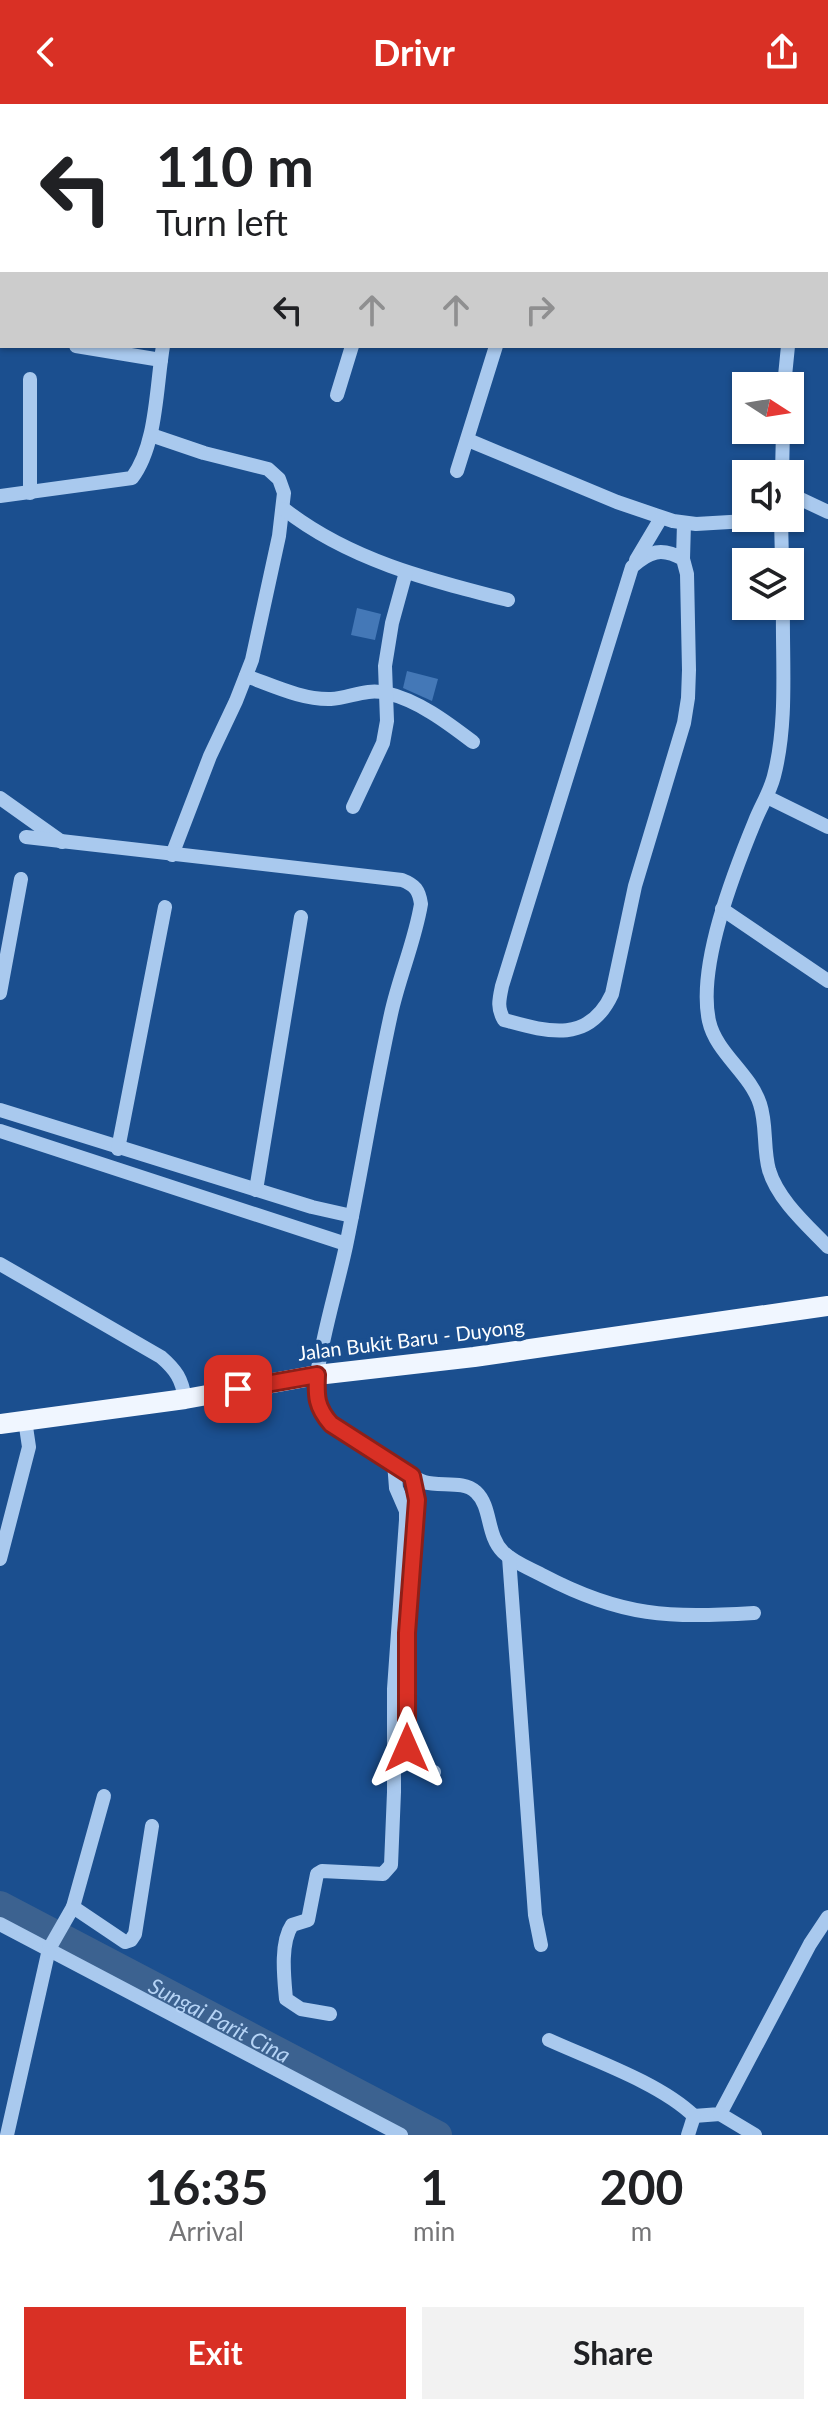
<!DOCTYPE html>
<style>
body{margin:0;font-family:Lato,sans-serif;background:#f2f2f2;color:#202124;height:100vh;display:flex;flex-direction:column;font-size:30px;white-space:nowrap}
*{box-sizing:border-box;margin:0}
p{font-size:26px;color:#757577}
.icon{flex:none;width:44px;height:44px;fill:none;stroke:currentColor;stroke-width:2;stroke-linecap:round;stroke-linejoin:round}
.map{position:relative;height:2031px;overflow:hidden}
.details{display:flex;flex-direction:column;background:#fff;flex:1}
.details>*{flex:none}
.top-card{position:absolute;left:0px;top:0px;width:828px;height:244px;box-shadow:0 2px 6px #0004;background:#fff;color:#202124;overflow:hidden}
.needle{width:52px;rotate:102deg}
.tools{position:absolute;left:732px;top:268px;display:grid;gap:16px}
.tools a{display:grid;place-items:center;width:72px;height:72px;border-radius:0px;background:#fff;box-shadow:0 2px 6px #0004;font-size:40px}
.pin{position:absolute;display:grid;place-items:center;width:68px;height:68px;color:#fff;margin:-34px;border-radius:16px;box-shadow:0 4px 12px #0006}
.me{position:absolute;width:88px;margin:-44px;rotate:0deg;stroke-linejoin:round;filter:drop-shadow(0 0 6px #0008)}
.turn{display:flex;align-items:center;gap:28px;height:168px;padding:0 24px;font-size:36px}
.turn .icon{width:104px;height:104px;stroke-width:2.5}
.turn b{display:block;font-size:56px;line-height:68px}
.lanes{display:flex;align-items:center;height:76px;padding:0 24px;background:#0003;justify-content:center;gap:40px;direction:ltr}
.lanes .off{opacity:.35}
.eta{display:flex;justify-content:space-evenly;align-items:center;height:136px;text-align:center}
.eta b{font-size:48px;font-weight:700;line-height:56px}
.button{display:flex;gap:16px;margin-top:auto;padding:16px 24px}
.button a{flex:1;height:92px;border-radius:0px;background:#d93025;color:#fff;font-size:32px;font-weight:700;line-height:92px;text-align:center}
.button a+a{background:#f2f2f2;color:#202124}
header{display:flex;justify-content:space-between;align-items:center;height:104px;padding:0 24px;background:#d93025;color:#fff;font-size:36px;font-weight:700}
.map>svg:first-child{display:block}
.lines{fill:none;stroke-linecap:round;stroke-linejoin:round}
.river{stroke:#3c6290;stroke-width:28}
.building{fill:#4478b7}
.minor{stroke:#a9c9ee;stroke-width:14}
.major{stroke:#f0f6ff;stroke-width:20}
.route-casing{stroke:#8d1f18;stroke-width:20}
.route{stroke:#d93025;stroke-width:14}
.labels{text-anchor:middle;stroke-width:8;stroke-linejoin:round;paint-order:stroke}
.street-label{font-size:20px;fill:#fff;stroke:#1b4f8f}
.water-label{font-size:22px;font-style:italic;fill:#b5d3f5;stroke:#1b4f8f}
</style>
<header><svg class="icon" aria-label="back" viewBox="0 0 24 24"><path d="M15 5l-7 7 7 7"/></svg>Drivr<svg class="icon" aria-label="share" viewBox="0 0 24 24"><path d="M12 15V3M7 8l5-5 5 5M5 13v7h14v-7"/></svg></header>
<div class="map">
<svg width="828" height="2031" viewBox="0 0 828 2031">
<rect width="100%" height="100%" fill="#1b4f8f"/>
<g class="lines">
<path class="river" id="s1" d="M0,1801L438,2031"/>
</g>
<g class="building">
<polygon points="357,504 381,510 375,536 351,531"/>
<polygon points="407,567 438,575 432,597 403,584"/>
</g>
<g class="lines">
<g class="minor">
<polyline points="49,2 50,0"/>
<polyline points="223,2 224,0"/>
<polyline points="428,2 429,0"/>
<polyline points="570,2 571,0"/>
<polyline points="0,134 2,128"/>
<polyline points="826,190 828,188"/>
<polyline points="0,228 2,228"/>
<polyline points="76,242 161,256"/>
<polyline points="30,275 30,389"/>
<polyline points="784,282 788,242"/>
<polyline points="337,291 352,242"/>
<polyline points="151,331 204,349 268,365 279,375 284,389 279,432 252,556 236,597 210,652 172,751"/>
<polyline points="468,336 617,398 673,417 696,420 781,415"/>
<polyline points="457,367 496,242"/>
<polyline points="782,370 783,326"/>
<polyline points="790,390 828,408"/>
<path d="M0,392L132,374C157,341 156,283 163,242"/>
<path d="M284,405C349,456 429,476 508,496"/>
<polyline points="781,414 782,458"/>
<path d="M683,455C662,443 649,447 632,463L502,882C499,896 497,904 504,916C548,928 589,940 612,890L635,782L684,619L688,594L689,566L687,470L683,455L684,419"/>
<polyline points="636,456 661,414"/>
<path d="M783,502C782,557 788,618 774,672C770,688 761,702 755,717C734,768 697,862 709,917C716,949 750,969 760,1000C767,1021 763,1044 769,1066C778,1096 807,1121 828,1143"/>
<path d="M246,572C272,581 302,596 331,595C350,594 366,584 386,589C418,596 448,619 473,638"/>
<polyline points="767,693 828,723"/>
<polyline points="0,694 62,738"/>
<polyline points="353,703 383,639 387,617 385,562 392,519 406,468"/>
<path d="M26,733L402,776C415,781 419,786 421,800C415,837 399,873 391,910C374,987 362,1065 346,1142C337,1184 323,1228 317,1271C316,1283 315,1296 320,1307C334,1333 371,1343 394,1358C404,1364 412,1374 424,1378C440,1383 463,1376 476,1388C492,1403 486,1431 503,1448C514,1459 531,1465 544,1472C622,1513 669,1514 754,1509"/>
<polyline points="722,805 828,877"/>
<polyline points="0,889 21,775"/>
<polyline points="0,1006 312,1103 352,1112"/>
<polyline points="0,1027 346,1140"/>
<polyline points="118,1045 165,803"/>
<polyline points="256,1086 301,813"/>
<path d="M0,1160L161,1253C176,1266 182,1275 185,1295"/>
<polyline points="412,1372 417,1396 415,1427"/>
<polyline points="509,1453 535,1811 541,1841"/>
<polyline points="0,1455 29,1343 25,1316"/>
<path d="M408,1519L407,1644C412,1658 420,1664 434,1668"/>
<polyline points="73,1803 104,1692"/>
<polyline points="0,1820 401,2031"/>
<path d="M330,1910L301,1905L286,1895C284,1873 280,1839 292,1821L308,1816L317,1770L322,1767L383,1770L391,1761L394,1688V1585L406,1416V1407L396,1384L394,1358"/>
<path d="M549,1936C593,1956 660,1979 694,2012L720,2010L810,1840L828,1813"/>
<polyline points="720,2010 755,2031"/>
<polyline points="7,2031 49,1845 73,1803 125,1838 131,1836 135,1830 152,1722"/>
<polyline points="688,2031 694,2012"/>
</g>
<polyline class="major" points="0,1320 185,1295 317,1271 474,1253 828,1202"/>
</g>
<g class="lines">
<defs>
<path id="route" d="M238,1285L317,1271C316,1292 316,1303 331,1320L412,1372L417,1396L407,1529V1644"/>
</defs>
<use href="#route" class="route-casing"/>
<use href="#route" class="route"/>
</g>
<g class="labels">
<g class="street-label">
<text transform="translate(411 1236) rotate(-7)" y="7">Jalan Bukit Baru - Duyong</text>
</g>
<g class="water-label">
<text dy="8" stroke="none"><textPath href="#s1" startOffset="248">Sungai Parit Cina</textPath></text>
</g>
</g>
</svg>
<div class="tools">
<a><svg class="needle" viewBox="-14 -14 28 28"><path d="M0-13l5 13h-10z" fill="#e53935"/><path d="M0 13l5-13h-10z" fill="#757577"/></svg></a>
<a><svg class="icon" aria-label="sound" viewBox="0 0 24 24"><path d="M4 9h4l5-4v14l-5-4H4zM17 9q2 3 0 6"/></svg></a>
<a><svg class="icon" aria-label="layers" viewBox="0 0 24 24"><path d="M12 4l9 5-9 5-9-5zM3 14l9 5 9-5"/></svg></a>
</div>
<div class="pin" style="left:238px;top:1285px;background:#d93025"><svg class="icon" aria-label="arrive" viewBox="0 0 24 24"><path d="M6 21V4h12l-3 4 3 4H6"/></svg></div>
<svg class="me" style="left:407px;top:1644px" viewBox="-20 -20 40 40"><path d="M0-17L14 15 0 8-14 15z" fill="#d93025" stroke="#fff" stroke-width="4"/></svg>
<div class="top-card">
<div class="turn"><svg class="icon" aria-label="left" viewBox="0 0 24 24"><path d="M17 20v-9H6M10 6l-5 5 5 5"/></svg><div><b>110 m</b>Turn left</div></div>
<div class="lanes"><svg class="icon" aria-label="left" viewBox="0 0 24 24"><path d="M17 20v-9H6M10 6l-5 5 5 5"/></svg><svg class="icon off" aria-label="ahead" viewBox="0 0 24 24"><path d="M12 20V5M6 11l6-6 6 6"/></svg><svg class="icon off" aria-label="ahead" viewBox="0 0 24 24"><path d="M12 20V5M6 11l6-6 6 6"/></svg><svg class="icon off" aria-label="right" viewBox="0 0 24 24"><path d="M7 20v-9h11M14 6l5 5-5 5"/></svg></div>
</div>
</div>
<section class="details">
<div class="eta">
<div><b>16:35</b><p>Arrival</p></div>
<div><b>1</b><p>min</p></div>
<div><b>200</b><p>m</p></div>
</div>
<div class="button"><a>Exit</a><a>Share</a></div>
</section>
